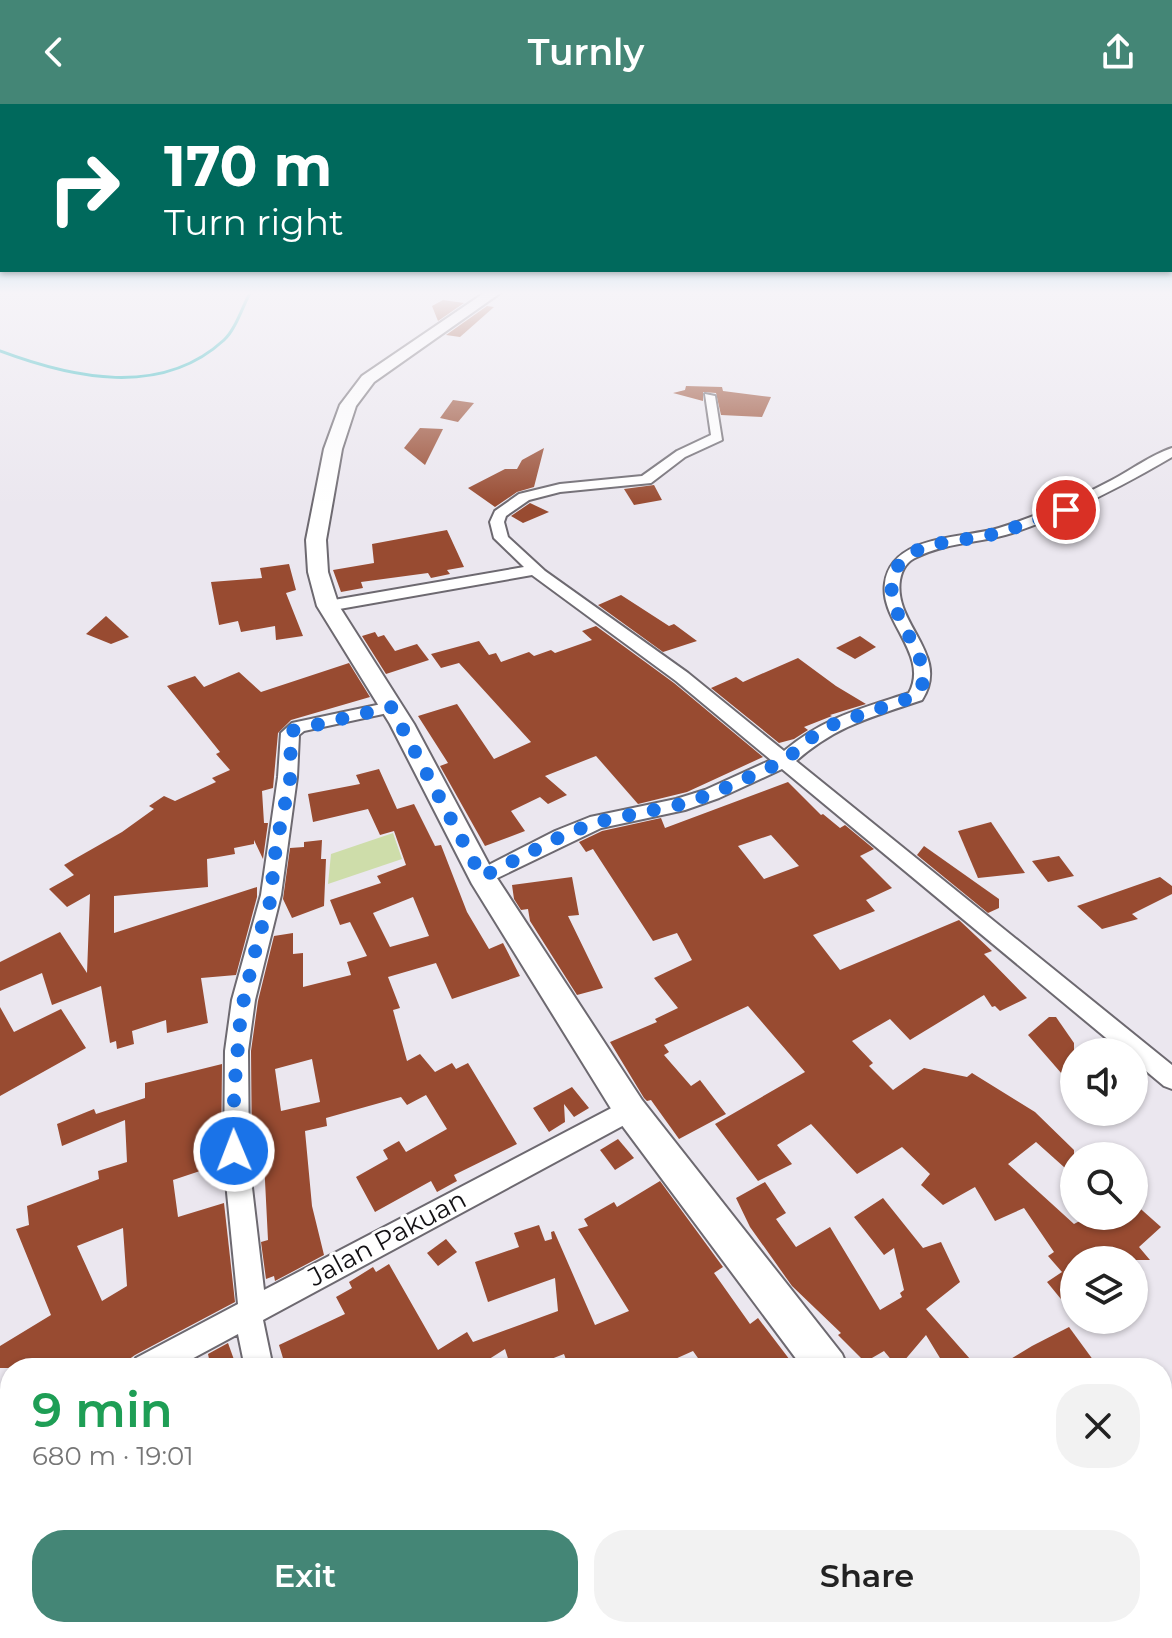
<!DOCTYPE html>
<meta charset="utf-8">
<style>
body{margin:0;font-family:Montserrat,sans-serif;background:#f2f2f2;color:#222;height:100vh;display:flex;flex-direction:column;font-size:30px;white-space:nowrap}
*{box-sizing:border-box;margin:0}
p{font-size:26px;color:#767676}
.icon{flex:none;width:44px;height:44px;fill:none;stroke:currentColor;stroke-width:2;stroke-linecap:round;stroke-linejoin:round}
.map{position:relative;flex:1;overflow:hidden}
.details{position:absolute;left:0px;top:1254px;width:1172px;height:280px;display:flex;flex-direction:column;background:#fff;border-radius:32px 32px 0 0;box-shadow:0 2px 6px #0004}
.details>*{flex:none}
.hud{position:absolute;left:0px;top:0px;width:1172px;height:168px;box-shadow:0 2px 6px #0004;background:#00695c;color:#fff;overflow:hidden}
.controls{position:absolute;left:1060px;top:934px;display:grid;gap:16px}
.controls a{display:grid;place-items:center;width:88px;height:88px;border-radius:50%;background:#fff;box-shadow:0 2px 6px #0004;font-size:40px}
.pin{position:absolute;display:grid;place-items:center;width:68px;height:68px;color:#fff;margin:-34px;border:4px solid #fff;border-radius:50%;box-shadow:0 2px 8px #0007}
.me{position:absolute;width:88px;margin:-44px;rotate:359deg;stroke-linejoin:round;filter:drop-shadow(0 0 6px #0008)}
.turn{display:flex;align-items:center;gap:28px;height:168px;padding:0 32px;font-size:36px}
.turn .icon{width:104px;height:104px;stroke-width:2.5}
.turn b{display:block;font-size:56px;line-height:68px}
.round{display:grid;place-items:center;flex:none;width:84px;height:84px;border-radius:32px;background:#f2f2f2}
.headline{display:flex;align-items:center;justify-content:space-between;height:136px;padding:0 32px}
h1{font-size:48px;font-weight:600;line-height:60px;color:#1e9e55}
.cta{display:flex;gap:16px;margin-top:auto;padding:16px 32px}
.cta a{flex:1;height:92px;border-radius:32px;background:#448676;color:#fff;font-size:32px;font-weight:600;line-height:92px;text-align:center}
.cta a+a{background:#f2f2f2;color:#222}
header{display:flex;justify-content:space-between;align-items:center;height:104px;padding:0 32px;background:#448676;color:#fff;font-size:36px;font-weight:600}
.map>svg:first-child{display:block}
.green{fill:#ceddaa}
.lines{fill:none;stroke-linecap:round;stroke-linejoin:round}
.stream{stroke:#30b7bc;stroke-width:3}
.building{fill:#984b31;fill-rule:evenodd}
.street-casing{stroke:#6d6970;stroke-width:4}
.secondary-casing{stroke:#6d6970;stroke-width:4}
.street{fill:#fff;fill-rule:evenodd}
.secondary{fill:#fff;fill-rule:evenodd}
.route{stroke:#1a73e8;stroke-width:14;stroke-dasharray:0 25.2}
.labels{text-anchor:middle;stroke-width:6;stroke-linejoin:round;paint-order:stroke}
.near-street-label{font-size:26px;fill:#131114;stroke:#fff}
</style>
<header><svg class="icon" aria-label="back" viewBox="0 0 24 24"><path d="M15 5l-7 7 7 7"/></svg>Turnly<svg class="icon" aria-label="share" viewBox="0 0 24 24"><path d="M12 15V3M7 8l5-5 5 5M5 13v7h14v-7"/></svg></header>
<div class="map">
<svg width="1172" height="1534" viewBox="0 0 1172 1534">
<rect width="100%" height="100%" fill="#ebe7ef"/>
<polygon class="green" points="393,729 402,755 328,780 331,750"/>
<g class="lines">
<path class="stream" d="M0,247C72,274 161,294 224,236C236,225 243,201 251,187"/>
</g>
<g class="building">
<polygon points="443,196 464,199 438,217 432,202"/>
<polygon points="487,202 494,203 460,233 446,231"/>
<polygon points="686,282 722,283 723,287 771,293 762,313 721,311 716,289 703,288 703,297 673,289 685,286"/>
<polygon points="453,296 474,299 458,318 440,314"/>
<polygon points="420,324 443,325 425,361 404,344"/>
<polygon points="544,344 534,383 517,388 495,403 468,384 505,365 517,365 522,356"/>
<polygon points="654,381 662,396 634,401 624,385"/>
<polygon points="530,399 549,408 523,419 511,412"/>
<polygon points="447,426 464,463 447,466 450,470 431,474 428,469 361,478 363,484 341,488 333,466 374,459 372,440"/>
<polygon points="289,460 296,486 286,489 303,532 276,536 275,522 241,528 238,517 219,521 211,478 262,474 260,464"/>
<polygon points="621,491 669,522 674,520 697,537 663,548 598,501"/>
<polygon points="106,512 129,533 111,540 86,530"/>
<polygon points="596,522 674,579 763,653 687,688 638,700 596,652 545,672 567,691 548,700 540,693 511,707 525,727 485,742 440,662 448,659 418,612 457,600 494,655 531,638 459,559 441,564 431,550 479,537 489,551 496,549 501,558 529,548 534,552 551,546 555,549 592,536 582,527"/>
<polygon points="375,528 378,533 384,531 395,547 417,540 429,556 386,570 362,532"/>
<polygon points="860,532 876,543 855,555 836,544"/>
<polygon points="798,554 836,582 866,600 830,611 832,612 804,623 808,626 794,635 779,639 711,584 736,573 743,578"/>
<polygon points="349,559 370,593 291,616 278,629 273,684 262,687 264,719 268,719 263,755 254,736 254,740 234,744 235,750 207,755 208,783 114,792 114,829 257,783 257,793 236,871 201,874 208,919 167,929 166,916 132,927 134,940 117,945 116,937 110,939 101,882 52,901 42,869 0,887 0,858 60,828 87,869 90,790 67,803 49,785 74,771 64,761 122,728 154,705 149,702 164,692 175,697 216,678 212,674 230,666 216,650 220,648 167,582 195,572 204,583 239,568 261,588"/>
<path d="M379,665L397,705L414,700L435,742L441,741L467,808L489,845L503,839L520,872L452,895L436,859L388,873L400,904L393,906L407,957L420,950L435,968L452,959L456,965L468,959L517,1040L454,1071L457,1077L437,1088L431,1077L375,1108L356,1073L388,1055L383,1046L399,1037L406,1048L447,1025L426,991L407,1001L401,993L326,1014L327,1022L305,1027L312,1102L324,1151L275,1177L274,1172L266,1175L261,1138L268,1136L264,1057L252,1061V1058L251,947L258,897L274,832L293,829V850L303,849V883L351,871L347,858L367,852L350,818L340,821L330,796L381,779L377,772L406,761L394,727L380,731L368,705L313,718L308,690L360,680L356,671ZM413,793L429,832L390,843L373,809ZM312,955L320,998L281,1007L275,965Z"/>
<path d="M788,678L821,711L823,710L840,724L845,721L874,745L860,752L892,784L866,796L875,807L813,831L840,866L959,816L992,847L984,850L1027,894L1000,907L995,902L992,903L984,891L910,936L890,915L852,937L873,959L869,962L893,986L924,964L967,973L972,969L1035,1008L1074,1046V1072L1036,1038L1008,1060L1074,1120L1089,1112H1134V1099L1161,1123L1139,1143L1150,1156H1074V1211L1047,1178L1062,1168L1048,1152L1054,1148L1024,1104L995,1117L975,1083L943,1101L921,1081L930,1070L902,1043L857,1070L811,1020L777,1041L792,1060L758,1077L715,1020L805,968L748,902L664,941L669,948L664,951L691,982L700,976L726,1010L679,1035L651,996L647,997L644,994L610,938L657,918L655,915L678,904L654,874L692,856L677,829L653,837L593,745L586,748L579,738L602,727L661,714L665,724ZM771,731L799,762L764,775L738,742Z"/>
<polygon points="991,718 1025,769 978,774 958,727"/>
<polygon points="322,736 321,755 326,755 324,802 292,814 283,795 290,744 304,743 304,738"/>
<polygon points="924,742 999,795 999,804 988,809 917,751"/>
<polygon points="1059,752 1074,772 1048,778 1032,757"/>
<polygon points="572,773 579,811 568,812 603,884 577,891 530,817 528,805 521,806 514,795 512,781"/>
<polygon points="1160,773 1172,782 1172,790 1132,810 1138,815 1102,825 1077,802"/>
<polygon points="0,903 14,928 61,905 86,944 0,992"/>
<polygon points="1049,913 1056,913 1074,939 1074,962 1062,970 1028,931"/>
<path d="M222,960L221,1060L173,1076L178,1113L224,1099L235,1198L135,1251L117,1264H0V1242L51,1211L16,1125L29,1121L27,1102L99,1075L98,1067L127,1058L125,1016L62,1042L57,1020L94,1005L96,1010L145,994V979ZM123,1124L127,1182L102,1197L77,1142Z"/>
<polygon points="572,983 589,1004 574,1013 564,1000 565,1018 549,1028 533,1004"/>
<polygon points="618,1035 634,1054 615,1066 600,1046"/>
<polygon points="660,1077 723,1163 714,1169 750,1220 758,1214 796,1264 705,1264 693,1247 655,1264 619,1264 616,1258 601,1264 569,1264 564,1250 528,1264 511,1264 505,1245 475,1264 286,1264 279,1241 345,1210 336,1193 352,1184 349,1178 373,1163 376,1168 389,1160 438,1246 467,1228 473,1238 558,1207 555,1174 488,1198 475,1158 519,1143 514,1129 539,1121 545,1137 552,1135 551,1128 554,1127 595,1221 629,1207 578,1125 588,1122 584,1115 614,1098 617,1103"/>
<polygon points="765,1078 786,1109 776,1115 796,1143 830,1123 880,1206 902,1193 900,1189 904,1186 894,1144 884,1151 854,1113 883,1094 923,1144 941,1138 960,1178 926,1205 978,1264 946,1264 926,1231 898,1264 884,1247 865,1258 838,1231 841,1229 792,1182 750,1123 736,1094"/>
<polygon points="446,1135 457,1148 438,1162 427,1149"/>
<polygon points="1069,1223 1099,1264 996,1264 1032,1242"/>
<polygon points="228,1239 237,1264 211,1264 208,1250"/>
</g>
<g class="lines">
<defs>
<g id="street">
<path d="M705,290L715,292L722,336L685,353L651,379L560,388L529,396L506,412L504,418L508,433L545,467L688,569L784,647C825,613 860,605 909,589C930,551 879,517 885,479C892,430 963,435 999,424C1038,412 1076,395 1112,376C1131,366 1151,351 1172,344V353C1121,383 1068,410 1012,429C981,439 947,438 917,453C907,457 902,465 900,476C893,521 951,550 922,596C872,613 837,621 796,657L1172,961V985L1164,982L1134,957V948H1123L782,665L719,694L685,706L601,724L489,778H475L472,773L475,768L555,727L590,713L676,695L705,686L771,656L676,577L532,471L328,507L320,502L328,497L524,463L494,434L490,418L495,407L519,390L560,380L642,372L677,347L711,331Z"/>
<polygon points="391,598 397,599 400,603 397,607 304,627 299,631 297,673 281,791 255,896 248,947 249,1058 264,1186 621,999 630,995 639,999 642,1006 639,1013 263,1216 273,1264 245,1264 238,1230 175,1264 132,1264 136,1254 238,1200 224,1058 225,947 232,896 261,791 278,673 281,629 292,619"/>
<polygon points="10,1321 10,1353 0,1357 0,1325"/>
<polygon points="293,1524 327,1524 329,1534 295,1534"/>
</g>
<g id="secondary">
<polygon points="487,187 503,187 374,278 356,302 342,345 326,436 328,468 339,502 414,620 493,768 642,996 842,1250 848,1264 803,1264 618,1016 472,780 390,620 317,502 308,468 306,436 324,345 340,301 362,272"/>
<polygon points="1005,1524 1055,1524 1059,1534 1009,1534"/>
</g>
</defs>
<use href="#street" class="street-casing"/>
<use href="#secondary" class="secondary-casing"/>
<use href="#street" class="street"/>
<use href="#secondary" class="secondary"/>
</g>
<linearGradient id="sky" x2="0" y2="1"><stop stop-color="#5eb5d6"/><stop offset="0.47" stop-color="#f6f4f8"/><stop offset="1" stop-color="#f6f4f8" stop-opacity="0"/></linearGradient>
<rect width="1172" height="402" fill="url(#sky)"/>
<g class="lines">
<path class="route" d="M234,1047V988L241,908L258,835L270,798L276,742L290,676L291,627L391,603L482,773L562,732L597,718L678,701L712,690L784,657L816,630L834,620L916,592C943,560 886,517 892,478C894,469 898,458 907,452C928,437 964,437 990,431C1015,424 1041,414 1066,406"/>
</g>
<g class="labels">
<g class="near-street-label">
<text transform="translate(387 1134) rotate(-28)" y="9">Jalan Pakuan</text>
</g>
</g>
</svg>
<div class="controls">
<a><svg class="icon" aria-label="sound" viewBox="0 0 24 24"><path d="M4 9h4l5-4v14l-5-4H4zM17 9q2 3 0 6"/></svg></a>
<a><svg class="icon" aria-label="search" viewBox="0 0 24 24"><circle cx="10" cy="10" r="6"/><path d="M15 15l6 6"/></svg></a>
<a><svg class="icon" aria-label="layers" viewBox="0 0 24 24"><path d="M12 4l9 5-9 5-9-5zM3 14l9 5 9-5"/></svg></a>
</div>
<div class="pin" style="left:1066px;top:406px;background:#d93025"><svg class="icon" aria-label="arrive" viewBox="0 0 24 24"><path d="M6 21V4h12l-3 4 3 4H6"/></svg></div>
<svg class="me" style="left:234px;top:1047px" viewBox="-20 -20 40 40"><circle r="17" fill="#1a73e8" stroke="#fff" stroke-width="3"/><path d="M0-11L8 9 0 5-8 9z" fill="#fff"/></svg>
<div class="hud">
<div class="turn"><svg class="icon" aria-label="right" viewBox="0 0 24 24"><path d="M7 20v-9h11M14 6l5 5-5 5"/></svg><div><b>170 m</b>Turn right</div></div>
</div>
<section class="details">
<div class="headline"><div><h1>9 min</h1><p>680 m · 19:01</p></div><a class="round"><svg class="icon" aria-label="close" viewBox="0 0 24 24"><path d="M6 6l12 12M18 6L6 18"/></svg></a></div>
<div class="cta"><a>Exit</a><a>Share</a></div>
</section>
</div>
